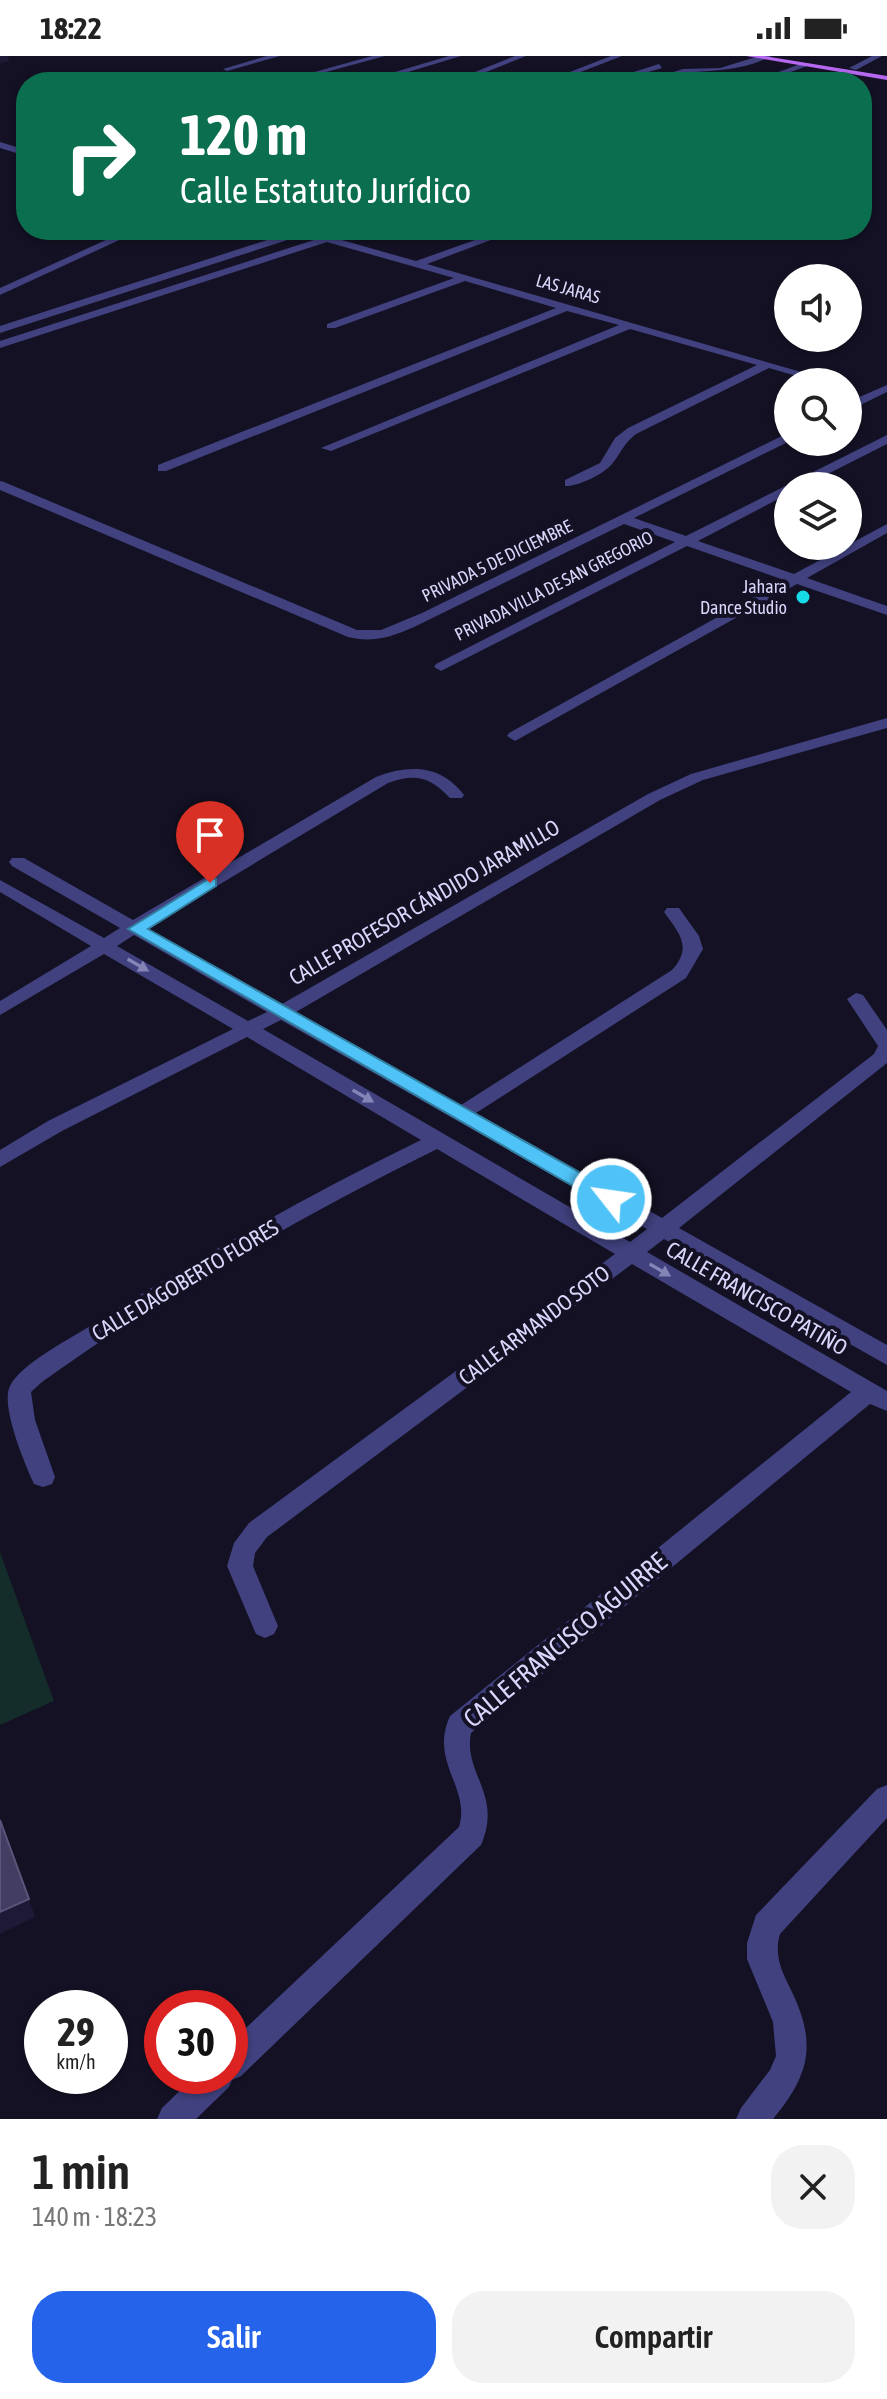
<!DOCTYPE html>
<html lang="es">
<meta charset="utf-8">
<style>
body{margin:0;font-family:"Asap Condensed",sans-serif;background:#f2f2f2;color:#222;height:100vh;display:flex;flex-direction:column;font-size:30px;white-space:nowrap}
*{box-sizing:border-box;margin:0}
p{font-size:26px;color:#767676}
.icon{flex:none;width:44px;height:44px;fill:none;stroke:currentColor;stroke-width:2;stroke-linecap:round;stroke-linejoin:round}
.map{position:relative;height:2063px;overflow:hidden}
.sheet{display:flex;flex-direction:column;background:#fff;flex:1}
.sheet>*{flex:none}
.banner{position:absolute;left:16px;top:16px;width:856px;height:168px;border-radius:32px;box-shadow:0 2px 6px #0004;background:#0b6e4f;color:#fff;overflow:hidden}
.controls{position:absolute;left:774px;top:208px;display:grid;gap:16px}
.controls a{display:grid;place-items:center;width:88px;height:88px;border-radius:50%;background:#fff;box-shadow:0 2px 6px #0004;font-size:40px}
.speed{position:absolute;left:24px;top:1934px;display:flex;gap:16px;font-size:40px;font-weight:700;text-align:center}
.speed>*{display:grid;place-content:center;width:104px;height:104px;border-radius:50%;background:#fff;box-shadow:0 2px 6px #0004;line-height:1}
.speed small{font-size:20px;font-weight:400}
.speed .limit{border:12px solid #d22;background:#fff;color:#111}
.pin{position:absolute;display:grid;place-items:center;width:68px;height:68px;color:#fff;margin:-82px -34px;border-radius:50% 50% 50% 0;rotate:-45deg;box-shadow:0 0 8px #0007}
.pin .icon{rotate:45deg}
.me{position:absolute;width:88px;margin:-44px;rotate:300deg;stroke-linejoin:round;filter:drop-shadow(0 0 6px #0008)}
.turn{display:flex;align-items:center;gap:28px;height:168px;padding:0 32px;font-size:36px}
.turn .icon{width:104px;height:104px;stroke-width:2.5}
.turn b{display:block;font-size:56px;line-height:68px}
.round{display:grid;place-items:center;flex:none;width:84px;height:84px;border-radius:32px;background:#f2f2f2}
.headline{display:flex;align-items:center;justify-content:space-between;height:136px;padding:0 32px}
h1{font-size:48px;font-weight:600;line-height:60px}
.cta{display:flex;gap:16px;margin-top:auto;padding:16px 32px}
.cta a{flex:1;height:92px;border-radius:32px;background:#2563eb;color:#fff;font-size:32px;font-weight:600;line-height:92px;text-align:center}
.cta a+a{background:#f2f2f2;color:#222}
.status{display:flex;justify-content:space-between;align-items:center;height:56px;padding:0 40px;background:#fff;direction:ltr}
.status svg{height:22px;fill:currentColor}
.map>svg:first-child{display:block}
.green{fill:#142c2a}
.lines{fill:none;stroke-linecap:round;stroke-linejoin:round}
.minor{fill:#40417e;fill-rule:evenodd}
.major{fill:#b768f1;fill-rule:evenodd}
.shaded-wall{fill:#1d1936}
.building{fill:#433d61;stroke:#5a557a;stroke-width:2}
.oneway{fill:#8584b6}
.route{fill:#4fc3f7;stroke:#337fa1;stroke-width:2}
.poi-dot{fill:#16dce8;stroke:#131123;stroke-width:3}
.labels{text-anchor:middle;stroke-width:8;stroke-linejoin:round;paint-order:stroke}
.far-street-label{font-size:18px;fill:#d9d6fb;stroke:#131123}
.far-poi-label{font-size:18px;fill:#d9d6fb;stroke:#131123;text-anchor:end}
.street-label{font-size:22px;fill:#d9d6fb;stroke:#131123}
.near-street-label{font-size:26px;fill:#d9d6fb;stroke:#131123}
</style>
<div class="status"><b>18:22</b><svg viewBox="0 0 49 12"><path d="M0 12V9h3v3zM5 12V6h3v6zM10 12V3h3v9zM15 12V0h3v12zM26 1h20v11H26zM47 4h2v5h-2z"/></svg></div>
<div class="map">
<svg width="887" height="2063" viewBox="0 0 887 2063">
<rect width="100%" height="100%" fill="#131123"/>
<polygon class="green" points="0,1496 54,1645 0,1669"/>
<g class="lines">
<g class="minor">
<polygon points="267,0 280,0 227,15 223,13"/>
<polygon points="372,0 385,0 315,19 311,17"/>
<polygon points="449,0 461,0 375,26 368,24"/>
<polygon points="515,0 526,0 461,26 450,26"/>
<polygon points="611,0 622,0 555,26 544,26"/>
<path d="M759,0H771C744,15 715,14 685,17C670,19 658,26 642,26L683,13L720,12Z"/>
<polygon points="872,0 882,0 856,14 849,12"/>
<polygon points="803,7 810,9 763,26 751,26"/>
<polygon points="659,8 662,12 614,26 602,26"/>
<polygon points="0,86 26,94 26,100 0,92"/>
<polygon points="128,174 141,174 0,239 0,232"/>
<path d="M290,174H306L416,205L503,174H517L427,208L836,326H817L769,312L636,378C624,387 621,397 612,408C604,418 577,431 565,430V424L600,407L615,382L628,372L757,309L630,273L331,395L321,392L619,269L567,255L166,415H158V409L556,252L465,225L335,272H327V268L454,222L327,186L0,292V285L317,183L303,179L0,277V270L292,176Z"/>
<polygon points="887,329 887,336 848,355 848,346"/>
<path d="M788,377V386L634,462L686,480L887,379V388L804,430H788V438L698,485L794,518L887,468V477L807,522L887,550V559L797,528L515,685L507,680L509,677L784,524L687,490L441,615L434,611L436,608L675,486L624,468L414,571C392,581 372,587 348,581L0,434V425L4,426L357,574H381L422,557Z"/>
<path d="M887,662V672L703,724L660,744L296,956L461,1049L672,914C693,891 679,877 664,856L667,852H679L699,880L703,893L686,922L476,1057L662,1162L874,998L878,990L847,943L856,937L863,939L887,974V1007L679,1172L887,1289V1309L664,1183L647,1196L887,1335V1355L870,1348L471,1677C463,1718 503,1738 481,1789L241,2020L232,2024L229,2031L196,2063H157L162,2052L195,2020H230V1987L459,1771C471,1731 429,1707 450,1660L851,1336L632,1208L267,1481L255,1497L253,1510L278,1570L274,1578L265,1582L256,1578L227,1510L234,1487L249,1467L615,1198L437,1093C300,1161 166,1237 42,1326L31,1336L35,1364L55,1421L52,1428L43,1431L34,1428C25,1409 0,1349 10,1330C21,1308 66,1285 87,1272C195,1203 306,1140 421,1084L247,981L62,1075L0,1111V1094L48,1065L233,973L104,898L0,959V945L91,890L0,836V824L104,882L120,872L12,810L9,806L12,802H24L133,864L376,721C410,708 441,709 464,739L462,742H450C430,721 416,717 388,727L147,872L282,948L648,738L691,718ZM134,879L267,956L248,965L117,890ZM281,964L647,1173L630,1186L263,973Z"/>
<path d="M887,1729V1762L780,1878C774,1898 781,1914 790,1932C817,1986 811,2017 773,2063H736L741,2052L770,2014L776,2000L773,1966L747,1903V1887L756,1859L877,1733Z"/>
</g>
<polygon class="major" points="746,0 764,0 887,20 887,24"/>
</g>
<g class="shaded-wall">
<polygon points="0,0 8,0 9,5 0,8"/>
<polygon points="29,1843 35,1861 0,1878 0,1856"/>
</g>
<polygon class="building" points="0,1764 29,1843 0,1856"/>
<defs><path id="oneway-solid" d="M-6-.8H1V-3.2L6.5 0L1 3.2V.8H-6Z" transform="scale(2)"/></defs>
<g class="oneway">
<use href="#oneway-solid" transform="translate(138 909) rotate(30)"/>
<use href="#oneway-solid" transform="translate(363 1040) rotate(30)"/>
<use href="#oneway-solid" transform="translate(660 1214) rotate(30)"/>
</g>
<polygon class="route" points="210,822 216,823 216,830 148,873 618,1138 621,1143 618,1148 604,1148 128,873"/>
<circle class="poi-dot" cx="803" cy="541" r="8"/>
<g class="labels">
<g class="far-street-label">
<text transform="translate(568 233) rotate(16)" y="6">LAS JARAS</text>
<text transform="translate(497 505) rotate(-26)" y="6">PRIVADA 5 DE DICIEMBRE</text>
<text transform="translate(554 530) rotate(-27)" y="6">PRIVADA VILLA DE SAN GREGORIO</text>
</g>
<g class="far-poi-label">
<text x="787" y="537">Jahara<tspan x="787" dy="21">Dance Studio</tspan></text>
</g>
<g class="street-label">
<text transform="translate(424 846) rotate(-30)" y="8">CALLE PROFESOR CÁNDIDO JARAMILLO</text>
<text transform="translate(185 1224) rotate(-31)" y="8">CALLE DAGOBERTO FLORES</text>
<text transform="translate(757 1242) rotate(30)" y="8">CALLE FRANCISCO PATIÑO</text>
<text transform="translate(534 1269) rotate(-37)" y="8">CALLE ARMANDO SOTO</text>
</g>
<g class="near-street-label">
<text transform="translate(565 1584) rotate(-40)" y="9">CALLE FRANCISCO AGUIRRE</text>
</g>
</g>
</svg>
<div class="controls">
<a><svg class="icon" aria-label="sound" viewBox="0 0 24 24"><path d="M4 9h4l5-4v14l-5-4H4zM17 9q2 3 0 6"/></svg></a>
<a><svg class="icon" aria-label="search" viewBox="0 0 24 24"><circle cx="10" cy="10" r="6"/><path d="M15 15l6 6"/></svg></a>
<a><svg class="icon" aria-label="layers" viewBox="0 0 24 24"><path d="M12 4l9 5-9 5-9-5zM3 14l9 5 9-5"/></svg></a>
</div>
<div class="speed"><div>29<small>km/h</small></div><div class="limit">30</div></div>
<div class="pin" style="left:210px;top:827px;background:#d93025"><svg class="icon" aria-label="arrive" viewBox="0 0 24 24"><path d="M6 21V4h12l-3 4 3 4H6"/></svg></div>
<svg class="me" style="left:611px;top:1143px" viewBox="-20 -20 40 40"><circle r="17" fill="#4fc3f7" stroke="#fff" stroke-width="3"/><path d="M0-11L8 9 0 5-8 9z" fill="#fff"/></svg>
<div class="banner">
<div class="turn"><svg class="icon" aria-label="right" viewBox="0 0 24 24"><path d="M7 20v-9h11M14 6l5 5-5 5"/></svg><div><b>120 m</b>Calle Estatuto Jurídico</div></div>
</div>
</div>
<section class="sheet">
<div class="headline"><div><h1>1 min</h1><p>140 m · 18:23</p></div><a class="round"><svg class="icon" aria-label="close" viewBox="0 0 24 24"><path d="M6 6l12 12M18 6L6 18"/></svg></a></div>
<div class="cta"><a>Salir</a><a>Compartir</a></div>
</section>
